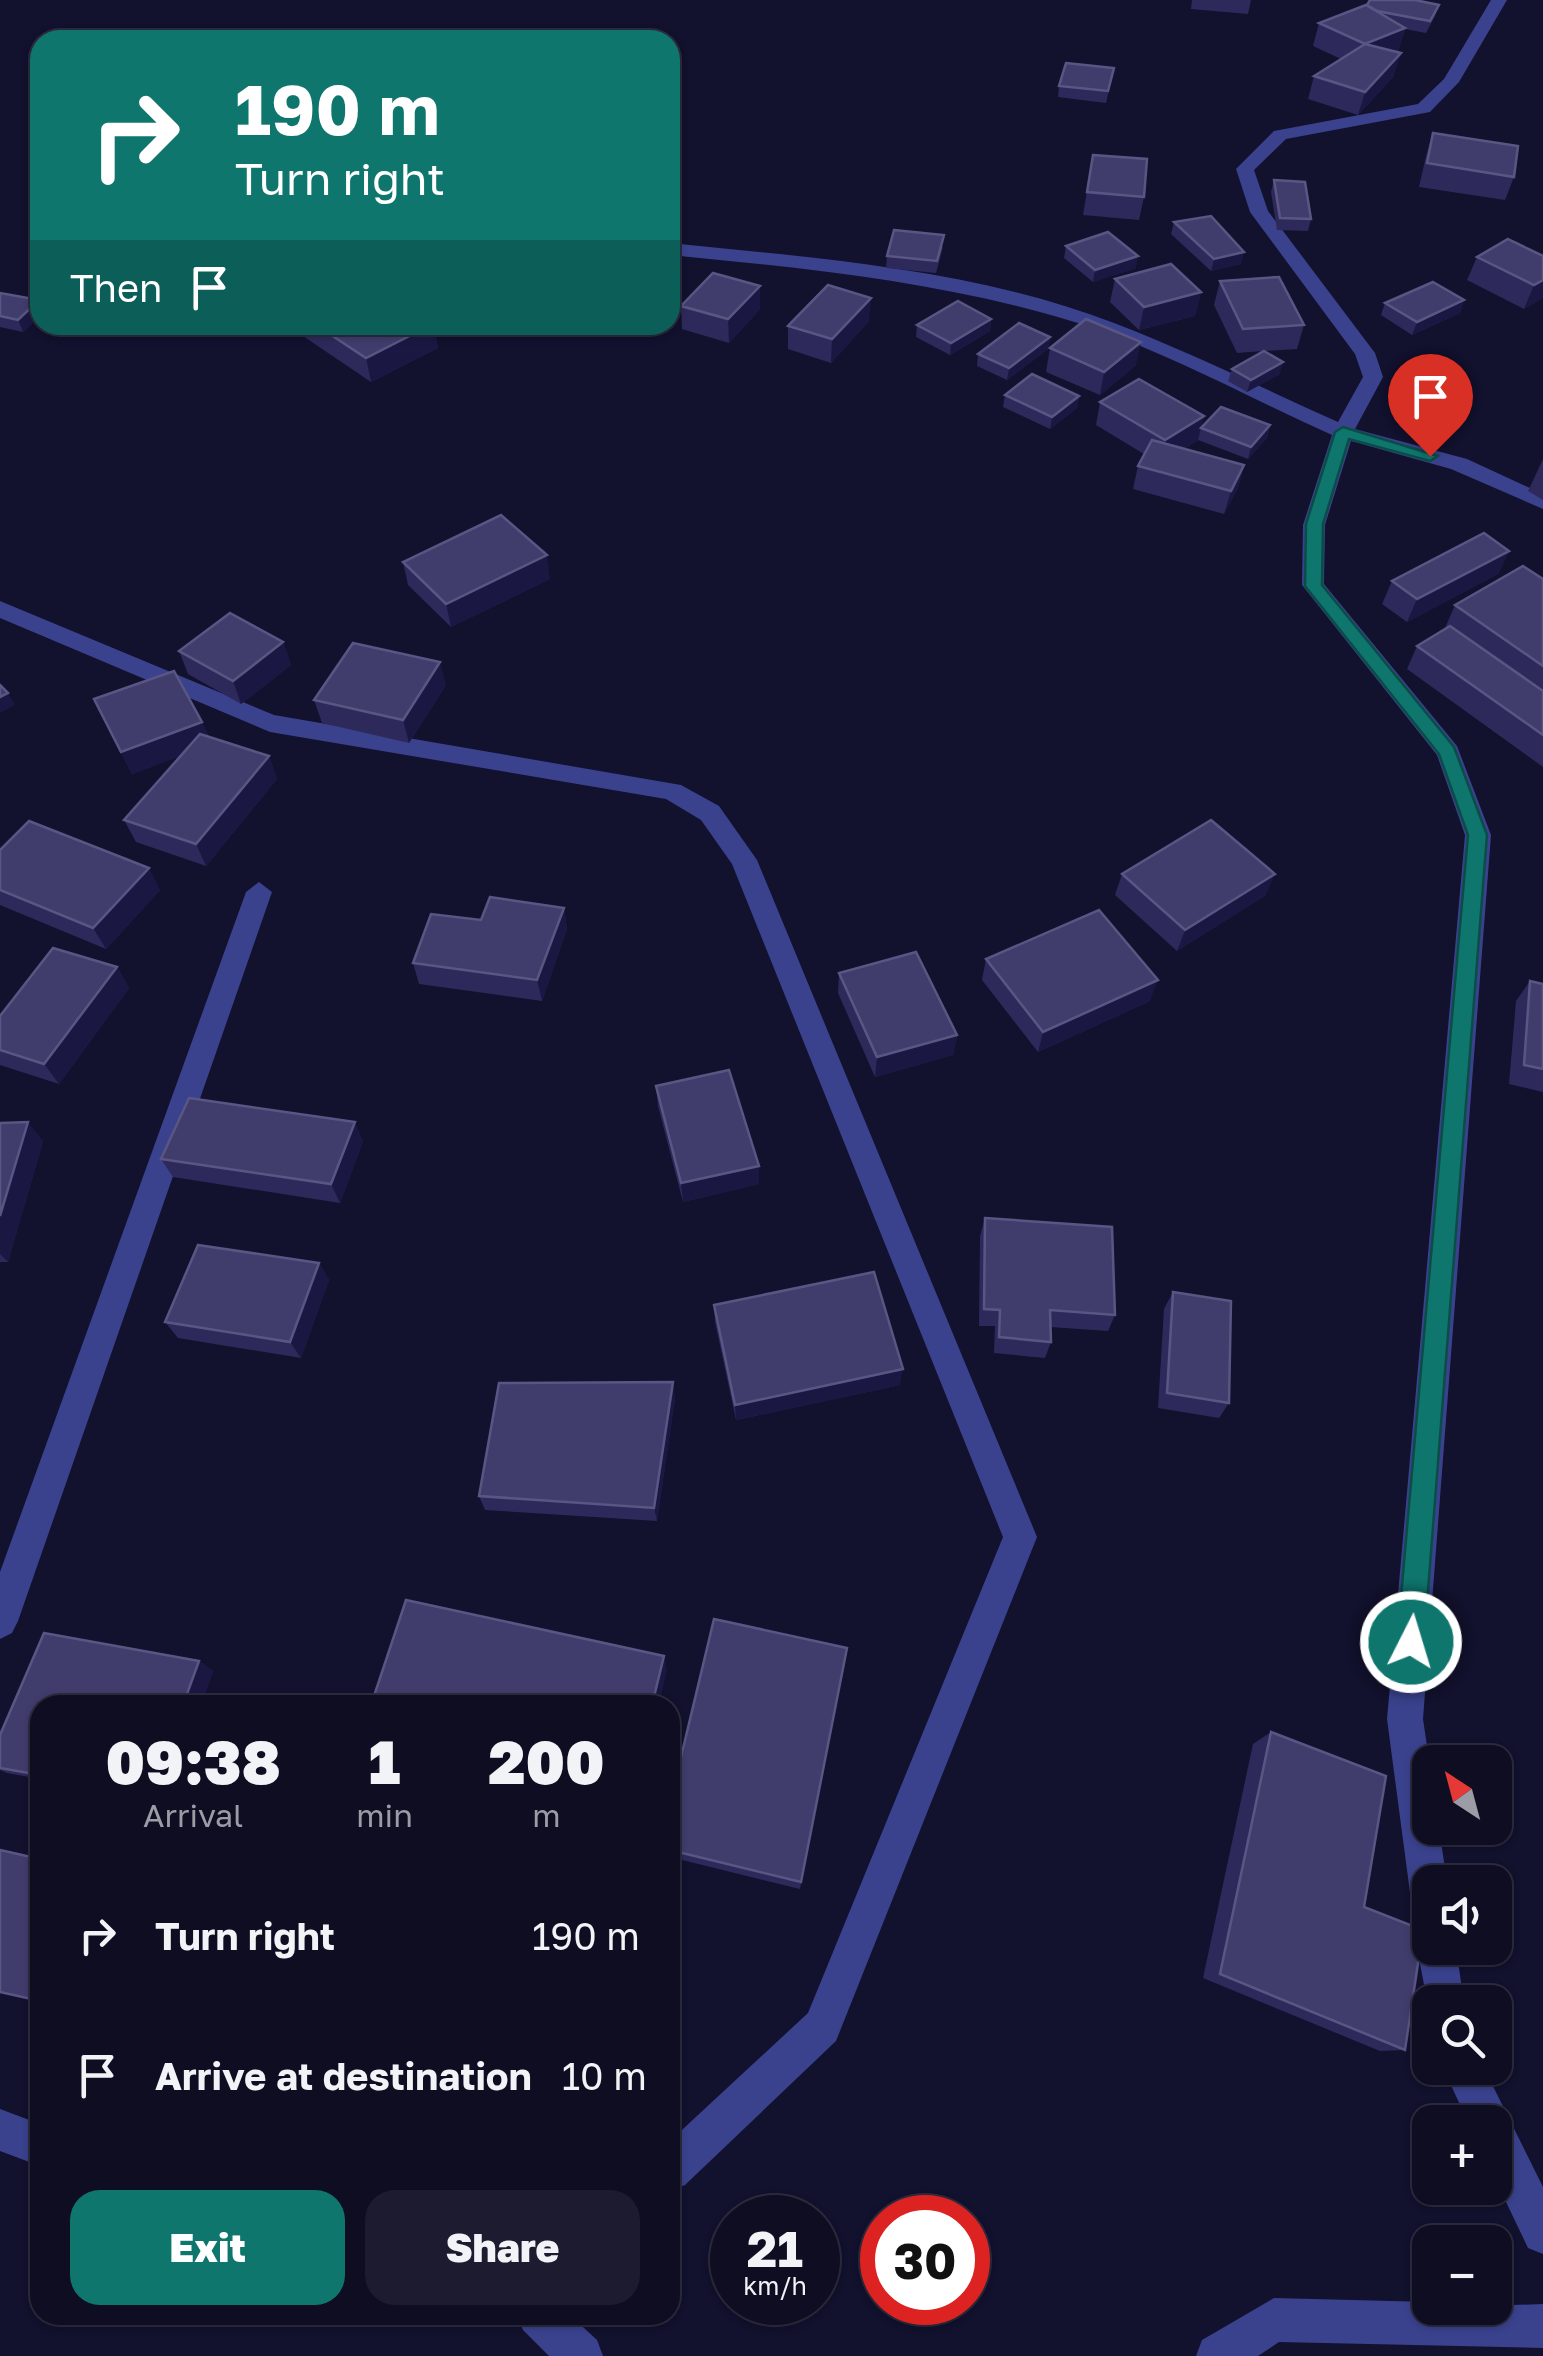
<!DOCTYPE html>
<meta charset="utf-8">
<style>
body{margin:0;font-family:"Golos Text",sans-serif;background:#1c1b2f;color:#f1f3f6;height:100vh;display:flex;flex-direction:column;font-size:38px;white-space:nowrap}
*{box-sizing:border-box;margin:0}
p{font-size:32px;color:#9b9ca5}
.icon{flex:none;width:55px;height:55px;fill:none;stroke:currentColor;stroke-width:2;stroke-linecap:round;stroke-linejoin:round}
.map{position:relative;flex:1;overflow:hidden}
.details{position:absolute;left:30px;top:1695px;width:650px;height:630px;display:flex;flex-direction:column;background:#0e0d22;border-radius:30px;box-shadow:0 2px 8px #0004,0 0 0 2px #2e2d40}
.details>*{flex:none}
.hud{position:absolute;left:30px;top:30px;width:650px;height:305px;border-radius:30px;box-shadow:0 2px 8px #0004,0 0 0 2px #2e2d40;background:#0f766e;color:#fff;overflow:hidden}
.needle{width:65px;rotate:324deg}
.fabs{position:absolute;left:1412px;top:1745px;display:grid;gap:20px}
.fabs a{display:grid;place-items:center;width:100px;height:100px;border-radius:20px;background:#0e0d22;box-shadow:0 2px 8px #0004,0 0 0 2px #2e2d40;font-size:50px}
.speed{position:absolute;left:710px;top:2195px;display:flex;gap:20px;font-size:50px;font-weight:700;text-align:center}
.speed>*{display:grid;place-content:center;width:130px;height:130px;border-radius:50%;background:#0e0d22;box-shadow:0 2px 8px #0004,0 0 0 2px #2e2d40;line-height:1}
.speed small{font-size:25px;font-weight:400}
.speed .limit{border:15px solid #d22;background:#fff;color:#111}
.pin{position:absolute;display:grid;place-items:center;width:85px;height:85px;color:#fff;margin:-102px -42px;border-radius:50% 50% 50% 0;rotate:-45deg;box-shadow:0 0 10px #0007}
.pin .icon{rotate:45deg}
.me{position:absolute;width:110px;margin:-55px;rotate:5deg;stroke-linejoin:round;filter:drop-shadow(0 0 8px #0008)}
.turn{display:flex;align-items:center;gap:35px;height:210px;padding:0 40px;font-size:45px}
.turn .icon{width:130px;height:130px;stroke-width:2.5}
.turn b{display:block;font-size:70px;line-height:85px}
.then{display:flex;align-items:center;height:95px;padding:0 40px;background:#0003;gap:20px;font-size:38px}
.eta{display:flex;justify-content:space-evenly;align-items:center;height:170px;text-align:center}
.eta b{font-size:60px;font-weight:800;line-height:70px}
.action{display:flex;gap:20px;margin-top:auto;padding:20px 40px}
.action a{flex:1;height:115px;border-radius:30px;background:#0f766e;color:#fff;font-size:40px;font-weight:800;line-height:115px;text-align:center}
.action a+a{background:#1c1b2f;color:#f1f3f6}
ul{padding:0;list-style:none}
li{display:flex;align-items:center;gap:30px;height:140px;padding:0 40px}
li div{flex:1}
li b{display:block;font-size:38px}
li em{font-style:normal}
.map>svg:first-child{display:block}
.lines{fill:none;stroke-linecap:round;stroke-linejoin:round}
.minor{fill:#3a428e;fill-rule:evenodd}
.wall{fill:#2d2a5b}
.shaded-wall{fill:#1a1842}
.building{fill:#403d6d;stroke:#595684;stroke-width:2.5}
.route{fill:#0f766e;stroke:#0a4d48;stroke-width:2.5}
</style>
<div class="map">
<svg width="1543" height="2356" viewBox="0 0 1543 2356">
<rect width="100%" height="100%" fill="#12112e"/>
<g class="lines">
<g class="minor">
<path d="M1491,0H1507L1459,82L1430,112L1286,139L1254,170L1268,211L1375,353L1383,377L1355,429L1467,459L1543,494V509L1451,469L1351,441L1325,525L1324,584L1457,746L1491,835L1423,1719L1430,1766V1828H1439L1447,1882H1430V1919L1416,1914L1411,1900L1387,1719L1465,835L1437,755L1302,585L1303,525L1332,435C1254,400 1176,357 1096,329C958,283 813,269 670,255V243C817,258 974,269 1114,323C1190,352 1264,389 1338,422L1363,377L1355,354L1250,212L1236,169L1274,131L1418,104L1444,79Z"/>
<polygon points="0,601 274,715 681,785 719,806 757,860 1037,1537 836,2041 685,2185 670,2191 670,2141 808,2013 1003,1537 732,864 701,820 666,799 270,732 0,618"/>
<polygon points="259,882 272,892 18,1621 12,1633 0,1639 0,1572 246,892"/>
<polygon points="1430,1931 1430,1948 1456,1948 1464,2002 1430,2002 1430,2016 1417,1948 1423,1934"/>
<polygon points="1443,2068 1484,2068 1543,2187 1543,2254 1528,2248 1495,2179 1495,2122 1468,2122"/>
<polygon points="0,2109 40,2124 40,2166 0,2151"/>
<polygon points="1274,2298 1430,2302 1430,2308 1543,2304 1543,2348 1279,2342 1258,2356 1196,2356 1202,2340"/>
<polygon points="516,2315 570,2315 597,2340 603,2356 549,2356 523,2330"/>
</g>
</g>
<g class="wall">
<polygon points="1192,0 1251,0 1248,14 1191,9"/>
<polygon points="1366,5 1439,5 1435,16 1426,33 1405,29 1398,51 1395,52 1394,76 1358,115 1308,99 1314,76 1341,59 1313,46 1319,23"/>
<polygon points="1114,68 1106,103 1058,97 1059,86"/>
<polygon points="1433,133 1514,177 1505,200 1419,187 1426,156"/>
<polygon points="1093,155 1144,197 1139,220 1083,215"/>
<polygon points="1274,180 1311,219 1308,231 1277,230 1271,192"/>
<polygon points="1174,222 1241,264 1211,271 1171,234"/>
<polygon points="1066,246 1136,268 1093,282 1064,258"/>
<polygon points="943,247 936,273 886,268 887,256"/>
<polygon points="1543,256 1543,298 1524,309 1467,280 1477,257"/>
<polygon points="1115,279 1201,292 1195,316 1139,330 1110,302"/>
<polygon points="1220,281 1304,325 1297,349 1264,351 1280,374 1247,392 1228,381 1232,369 1263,351 1237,353 1214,305"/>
<polygon points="0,293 40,304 40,316 23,332 0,327"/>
<polygon points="1464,300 1460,313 1412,335 1381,315 1385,303"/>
<polygon points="681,306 760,309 729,343 682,329"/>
<polygon points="991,319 990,331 950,355 916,337 917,325"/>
<polygon points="869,321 831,363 788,349 788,326"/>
<polygon points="300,325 433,325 438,348 371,382 303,336"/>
<polygon points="556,325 599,325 591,334"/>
<polygon points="1050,337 1048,349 1007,380 977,366 978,354"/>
<polygon points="1050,348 1136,365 1100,395 1046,372"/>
<polygon points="1005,395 1079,396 1077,408 1050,429 1003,407"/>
<polygon points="1100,402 1204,416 1201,428 1270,425 1267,438 1248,459 1198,440 1184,449 1244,465 1238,488 1224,514 1133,489 1138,466 1144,454 1096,425"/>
<polygon points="1543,459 1543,500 1528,491"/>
<polygon points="1509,551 1498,574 1407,622 1382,604 1392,581"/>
<polygon points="403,562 550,579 451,627 408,585"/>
<polygon points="1543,579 1543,767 1407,669 1417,646 1446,629 1445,628 1455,605"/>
<polygon points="283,642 291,665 241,704 188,674 179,651"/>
<polygon points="446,685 409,743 322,723 314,700"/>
<polygon points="94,699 202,722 209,737 269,756 277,779 206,866 136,842 124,820 180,756 132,774"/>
<polygon points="0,850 160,890 106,949 0,905"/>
<polygon points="1122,874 1266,895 1177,951 1115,895"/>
<polygon points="564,908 567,929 542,1001 419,984 413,963 481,920"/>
<polygon points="986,959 1150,1001 1038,1052 982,980"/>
<polygon points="117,967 129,988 59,1084 0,1065 0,1016"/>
<polygon points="839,973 957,1035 953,1055 875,1077 838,993"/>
<polygon points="1530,981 1543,984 1543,1092 1509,1084 1516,1001"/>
<polygon points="656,1086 759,1184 683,1202 658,1106"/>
<polygon points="0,1123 43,1141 8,1262 0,1262"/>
<polygon points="363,1141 340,1203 173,1177 161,1159"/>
<polygon points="985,1218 1115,1315 1108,1331 1050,1327 1051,1342 1045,1358 994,1353 995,1326 979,1326 980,1236"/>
<polygon points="319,1263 329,1280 301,1358 178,1338 165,1322"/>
<polygon points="1173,1292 1229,1403 1219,1418 1158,1408 1164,1309"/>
<polygon points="714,1305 900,1385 736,1420 715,1322"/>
<polygon points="675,1398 657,1521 485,1510 479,1496"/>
<polygon points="44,1633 199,1661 213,1671 201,1705 40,1705 40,1779 7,1773 0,1770 0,1735"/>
<polygon points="847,1648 800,1889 670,1857 670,1803"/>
<polygon points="1271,1732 1364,1907 1405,2050 1380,2051 1203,1978 1253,1744"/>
</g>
<g class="shaded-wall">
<polygon points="1405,28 1398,51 1358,67 1365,44"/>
<polygon points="1401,53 1394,76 1358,115 1365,92"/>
<polygon points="1244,252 1241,264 1211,271 1214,259"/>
<polygon points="1138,256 1136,268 1093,282 1095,270"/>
<polygon points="1543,280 1543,298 1524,309 1534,285"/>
<polygon points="760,286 760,309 729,343 728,319"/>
<polygon points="1201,292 1195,316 1139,330 1144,307"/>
<polygon points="871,298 869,321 831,363 832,339"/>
<polygon points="39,300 40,316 23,332 18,320"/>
<polygon points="1464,300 1460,313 1412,335 1417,322"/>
<polygon points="991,319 990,331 950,355 951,343"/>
<polygon points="431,325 433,325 438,348 371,382 366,358"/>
<polygon points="590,325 599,325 591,334"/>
<polygon points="1050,337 1048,349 1007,380 1009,368"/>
<polygon points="1141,342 1136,365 1100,395 1104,372"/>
<polygon points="1283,362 1280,374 1247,392 1251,380"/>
<polygon points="1079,396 1077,408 1050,429 1052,417"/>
<polygon points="1204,416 1198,440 1159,464 1165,440"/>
<polygon points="1270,425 1267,438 1248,459 1251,447"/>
<polygon points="1244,465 1238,488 1224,514 1231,491"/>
<polygon points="1509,551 1498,574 1407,622 1417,599"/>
<polygon points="547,555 550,579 451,627 446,604"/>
<polygon points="283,642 291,665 241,704 233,681"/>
<polygon points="440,662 446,685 409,743 403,720"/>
<polygon points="8,693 15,705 0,713 0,697"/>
<polygon points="202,722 212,744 132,774 121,752"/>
<polygon points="269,756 277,779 206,866 196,844"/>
<polygon points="149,868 160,890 106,949 93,928"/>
<polygon points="1275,874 1266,895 1177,951 1185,930"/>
<polygon points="564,908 567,929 542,1001 537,980"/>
<polygon points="117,967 129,988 59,1084 44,1064"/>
<polygon points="1158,980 1150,1001 1038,1052 1043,1032"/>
<polygon points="957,1035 953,1055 875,1077 877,1057"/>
<polygon points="28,1122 43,1141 8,1262 0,1254 0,1216"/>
<polygon points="355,1122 363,1141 340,1203 331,1184"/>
<polygon points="759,1166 759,1184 683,1202 681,1183"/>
<polygon points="319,1263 329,1280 301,1358 290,1342"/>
<polygon points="903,1369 900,1385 736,1420 735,1405"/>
<polygon points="673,1382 675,1398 657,1521 654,1508"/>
<polygon points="664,1656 667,1670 659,1705 652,1705"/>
<polygon points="199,1661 213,1671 201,1705 183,1705"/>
</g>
<g class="building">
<polygon points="1370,0 1415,0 1439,5 1430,21 1377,11 1367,5"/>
<polygon points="1366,5 1405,28 1365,44 1319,23"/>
<polygon points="1365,44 1401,53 1365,92 1314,76"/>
<polygon points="1066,63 1114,68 1108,91 1059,86"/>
<polygon points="1433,133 1518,146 1514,177 1427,163"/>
<polygon points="1093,155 1147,159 1144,197 1087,192"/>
<polygon points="1274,180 1305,182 1311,219 1280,218"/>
<polygon points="1211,216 1244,252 1214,259 1174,222"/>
<polygon points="894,230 944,235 937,261 887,256"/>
<polygon points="1108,232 1138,256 1095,270 1066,246"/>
<polygon points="1508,239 1543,256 1543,280 1534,285 1477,257"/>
<polygon points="1171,264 1201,292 1144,307 1115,279"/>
<polygon points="713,273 760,286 728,319 681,306"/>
<polygon points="1279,277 1304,325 1243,329 1220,281"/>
<polygon points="1433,282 1464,300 1417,322 1385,303"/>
<polygon points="828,285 871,298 832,339 788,326"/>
<polygon points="0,293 39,300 18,320 0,316"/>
<polygon points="958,301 991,319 951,343 917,325"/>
<polygon points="1086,319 1141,342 1104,372 1050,348"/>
<polygon points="1019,323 1050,337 1009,368 978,354"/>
<polygon points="316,325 431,325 366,358"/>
<polygon points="1264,351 1283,362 1251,380 1232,369"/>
<polygon points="1032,374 1079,396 1052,417 1005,395"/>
<polygon points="1139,379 1204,416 1165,440 1100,402"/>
<polygon points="1221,407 1270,425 1251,447 1201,428"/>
<polygon points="1152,440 1244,465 1231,491 1138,466"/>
<polygon points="501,515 547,555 446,604 403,562"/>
<polygon points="1484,533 1509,551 1417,599 1392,581"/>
<polygon points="1523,566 1543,579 1543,666 1455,605"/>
<polygon points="230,613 283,642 233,681 179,651"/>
<polygon points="1450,626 1543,691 1543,735 1417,646"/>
<polygon points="353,643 440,662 403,720 314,700"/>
<polygon points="174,671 202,722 121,752 94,699"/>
<polygon points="0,685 8,693 0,697"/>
<polygon points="200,734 269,756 196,844 124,820"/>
<polygon points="1211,820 1275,874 1185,930 1122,874"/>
<polygon points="29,821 149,868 93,928 0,890 0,850"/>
<polygon points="490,897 564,908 537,980 413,963 431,914 481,920"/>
<polygon points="1099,910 1158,980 1043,1032 986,959"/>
<polygon points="53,948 117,967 44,1064 0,1050 0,1016"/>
<polygon points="916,952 957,1035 877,1057 839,973"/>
<polygon points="1530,981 1543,984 1543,1069 1524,1065"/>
<polygon points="729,1070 759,1166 681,1183 656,1086"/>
<polygon points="189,1098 355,1122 331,1184 161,1159"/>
<polygon points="28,1122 0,1216 0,1123"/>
<polygon points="985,1218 1112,1227 1115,1315 1050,1310 1051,1342 999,1337 1000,1310 984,1309"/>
<polygon points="198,1245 319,1263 290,1342 165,1322"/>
<polygon points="874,1272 903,1369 735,1405 714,1305"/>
<polygon points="1173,1292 1231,1301 1229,1403 1167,1393"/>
<polygon points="673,1382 654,1508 479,1496 499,1383"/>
<polygon points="406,1600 664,1656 652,1705 371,1705"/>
<polygon points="714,1619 847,1648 801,1882 670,1850 670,1803"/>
<polygon points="44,1633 199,1661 183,1705 40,1705 40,1775 0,1768 0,1735"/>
<polygon points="1271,1732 1386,1776 1364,1907 1423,1930 1405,2050 1220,1974"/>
<polygon points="0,1850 40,1859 40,2001 0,1992"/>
</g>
<polygon class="route" points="1343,427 1438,456 1430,461 1349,439 1323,524 1322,585 1454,747 1487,835 1424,1642 1420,1652 1411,1655 1401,1652 1397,1642 1468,835 1439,754 1305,586 1306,524 1335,432"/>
</svg>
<div class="fabs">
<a><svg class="needle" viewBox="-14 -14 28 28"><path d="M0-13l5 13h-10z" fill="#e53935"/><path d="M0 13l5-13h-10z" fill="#9b9ca5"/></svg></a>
<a><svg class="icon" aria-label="sound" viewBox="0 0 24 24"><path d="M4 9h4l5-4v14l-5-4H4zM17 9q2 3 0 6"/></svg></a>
<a><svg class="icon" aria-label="search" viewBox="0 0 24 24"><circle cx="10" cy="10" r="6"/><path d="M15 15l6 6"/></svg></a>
<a>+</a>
<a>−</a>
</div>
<div class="speed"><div>21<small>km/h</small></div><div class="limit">30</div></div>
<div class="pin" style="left:1430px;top:456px;background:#d93025"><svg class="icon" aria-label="arrive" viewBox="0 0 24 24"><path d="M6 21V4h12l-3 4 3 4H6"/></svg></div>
<svg class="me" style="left:1411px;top:1642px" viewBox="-20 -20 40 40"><circle r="17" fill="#0f766e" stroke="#fff" stroke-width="3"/><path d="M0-11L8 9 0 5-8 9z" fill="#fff"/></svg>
<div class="hud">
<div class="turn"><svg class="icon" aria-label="right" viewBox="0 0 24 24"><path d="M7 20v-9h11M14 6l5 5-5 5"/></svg><div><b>190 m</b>Turn right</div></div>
<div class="then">Then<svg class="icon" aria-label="arrive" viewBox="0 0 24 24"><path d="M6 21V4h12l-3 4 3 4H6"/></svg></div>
</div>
<section class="details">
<div class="eta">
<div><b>09:38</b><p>Arrival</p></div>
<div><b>1</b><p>min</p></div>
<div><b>200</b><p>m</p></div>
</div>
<ul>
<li><svg class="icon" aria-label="right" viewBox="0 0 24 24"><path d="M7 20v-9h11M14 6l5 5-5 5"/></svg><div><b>Turn right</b></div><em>190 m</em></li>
<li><svg class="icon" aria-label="arrive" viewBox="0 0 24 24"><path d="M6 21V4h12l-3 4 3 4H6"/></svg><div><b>Arrive at destination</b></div><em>10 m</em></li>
</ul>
<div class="action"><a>Exit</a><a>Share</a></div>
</section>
</div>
